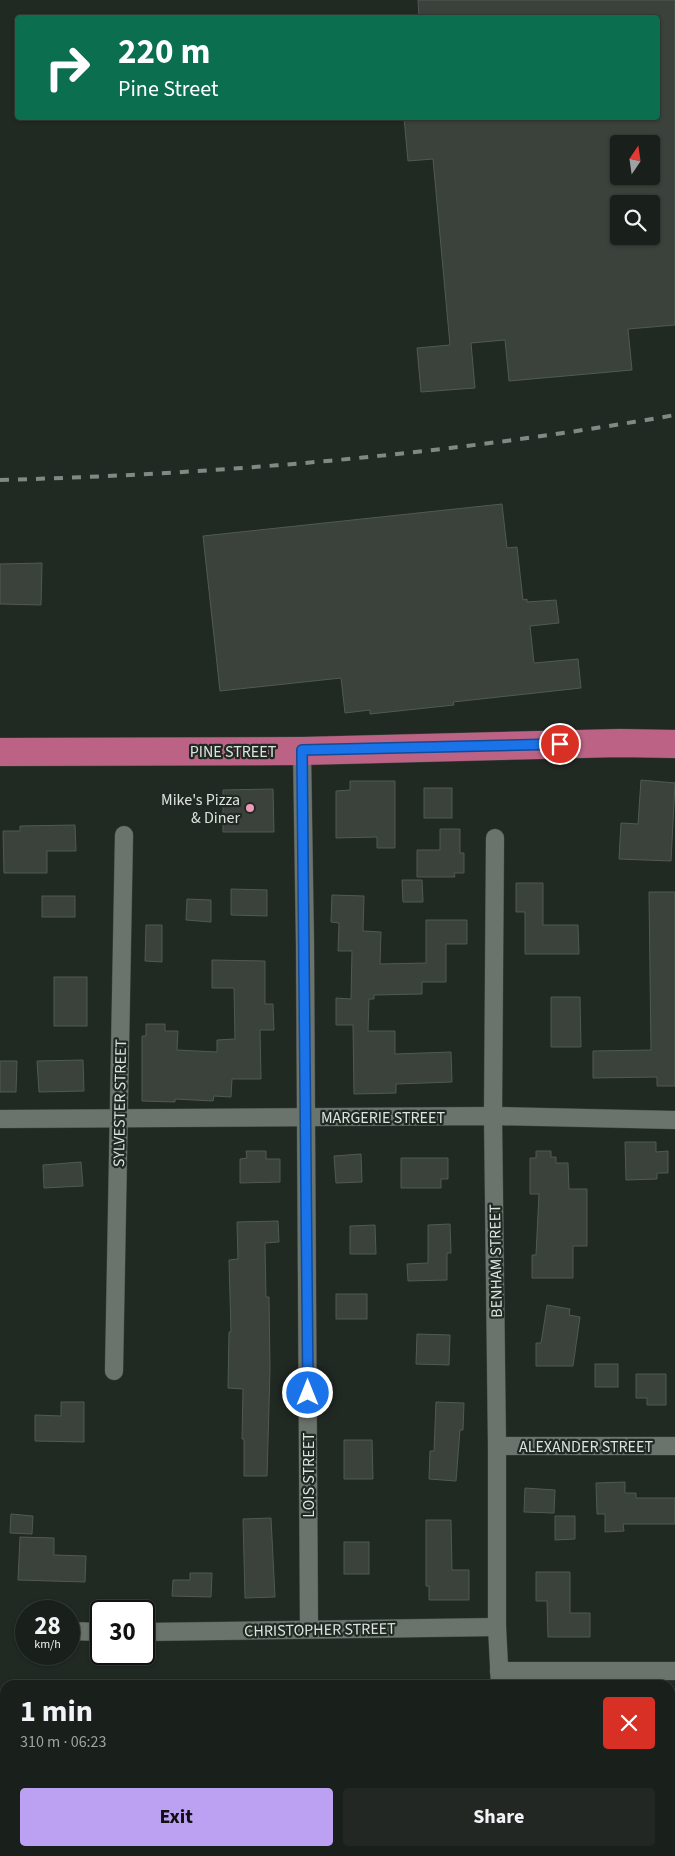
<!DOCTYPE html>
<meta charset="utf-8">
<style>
body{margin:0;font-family:"Source Sans 3",sans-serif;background:#222723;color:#f1f3f6;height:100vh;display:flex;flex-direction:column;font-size:19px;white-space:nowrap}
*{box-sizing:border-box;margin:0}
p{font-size:16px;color:#9fa2a2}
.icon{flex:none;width:28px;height:28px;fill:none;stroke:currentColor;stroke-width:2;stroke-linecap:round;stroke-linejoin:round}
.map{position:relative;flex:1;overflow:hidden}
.sheet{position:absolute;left:0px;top:1680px;width:675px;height:176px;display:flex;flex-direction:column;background:#191f1a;border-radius:15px 15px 0 0;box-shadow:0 1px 4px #0004,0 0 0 1px #373d39}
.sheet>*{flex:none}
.banner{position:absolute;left:15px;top:15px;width:645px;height:105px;border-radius:5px;box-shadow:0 1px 4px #0004,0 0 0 1px #373d39;background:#0b6e4f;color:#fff;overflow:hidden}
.needle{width:32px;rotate:13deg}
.buttons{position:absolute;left:610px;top:135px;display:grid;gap:10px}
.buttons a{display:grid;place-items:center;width:50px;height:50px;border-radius:5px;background:#191f1a;box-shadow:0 1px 4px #0004,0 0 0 1px #373d39;font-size:25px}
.speed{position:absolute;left:15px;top:1600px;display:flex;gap:10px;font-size:25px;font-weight:700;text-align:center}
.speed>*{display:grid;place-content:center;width:65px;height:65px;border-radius:50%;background:#191f1a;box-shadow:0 1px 4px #0004,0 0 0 1px #373d39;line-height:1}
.speed small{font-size:12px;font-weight:400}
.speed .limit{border:2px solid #111;border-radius:8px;background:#fff;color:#111}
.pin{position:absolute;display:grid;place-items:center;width:42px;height:42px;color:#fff;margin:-21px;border:2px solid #fff;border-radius:50%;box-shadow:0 1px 5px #0007}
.me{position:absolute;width:55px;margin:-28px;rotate:0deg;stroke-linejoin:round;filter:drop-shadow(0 0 4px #0008)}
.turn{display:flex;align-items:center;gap:18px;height:105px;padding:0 20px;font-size:22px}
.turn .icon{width:65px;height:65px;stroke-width:2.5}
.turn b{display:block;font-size:35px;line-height:42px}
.round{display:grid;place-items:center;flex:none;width:52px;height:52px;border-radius:5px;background:#222723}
.head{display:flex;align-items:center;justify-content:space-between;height:85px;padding:0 20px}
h1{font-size:30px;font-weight:700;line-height:38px}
.primary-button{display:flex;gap:10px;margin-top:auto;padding:10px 20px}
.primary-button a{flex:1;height:58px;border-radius:5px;background:#bca0f2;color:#111;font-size:20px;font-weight:700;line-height:58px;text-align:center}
.primary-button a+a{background:#222723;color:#f1f3f6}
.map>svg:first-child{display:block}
.building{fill:#3a423b;stroke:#505952;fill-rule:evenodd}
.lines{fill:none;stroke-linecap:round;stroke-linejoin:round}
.street-casing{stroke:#3e443f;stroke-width:19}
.highway-casing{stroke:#3e443f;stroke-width:29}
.street{stroke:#6b746c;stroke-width:18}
.highway{stroke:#bc6385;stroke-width:28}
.rail{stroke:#828883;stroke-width:4;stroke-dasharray:9 9;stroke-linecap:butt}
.route-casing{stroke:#114b97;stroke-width:12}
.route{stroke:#1a73e8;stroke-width:9}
.poi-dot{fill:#ef9ab8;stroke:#212923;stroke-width:2}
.labels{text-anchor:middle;stroke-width:4.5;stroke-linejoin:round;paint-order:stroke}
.street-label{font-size:16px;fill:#dee3df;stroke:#212923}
.poi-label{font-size:16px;fill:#dee3df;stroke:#212923;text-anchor:end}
</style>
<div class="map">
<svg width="675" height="1856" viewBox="0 0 675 1856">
<rect width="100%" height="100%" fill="#212923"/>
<g class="building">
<path d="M418,0H675V325L628,329L632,370L509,381L505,340L471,343L475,388L421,392L417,348L450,345L433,159L408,161L404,118H658V18H419ZM619,144H651V176H619ZM619,204H651V236H619Z"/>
<polygon points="502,504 507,548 517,547 523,600 527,599 527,602 556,600 559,623 530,626 534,663 578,659 581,688 453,702 454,705 370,714 370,710 345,713 341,678 220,691 203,536"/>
<polygon points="42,563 41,605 0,604 0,564"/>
<polygon points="641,780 675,783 671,861 619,859 621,823 638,824"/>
<polygon points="350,781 395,781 395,848 377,848 377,837 336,838 336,791 350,790"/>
<rect x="424" y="788" width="28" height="30"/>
<polygon points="273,789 274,832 223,832 223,790"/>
<polygon points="75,825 76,851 47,851 47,873 4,873 3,831 20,831 20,826"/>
<polygon points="440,829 460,829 460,853 464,853 464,873 454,873 455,877 417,877 417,850 440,850"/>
<polygon points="402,880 422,880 423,902 403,902"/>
<polygon points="516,883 543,883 543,925 578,925 579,954 525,954 525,912 516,912"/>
<polygon points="231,889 267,890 267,916 231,915"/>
<polygon points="649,892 675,892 675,1086 657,1086 657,1077 593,1078 593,1051 651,1050"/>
<polygon points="332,895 364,896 363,931 381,932 380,964 426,963 426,920 467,920 467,944 446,944 446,982 422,982 422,994 374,995 374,999 369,999 368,1031 395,1031 395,1054 451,1052 452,1082 396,1084 396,1093 354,1094 353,1025 336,1025 336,998 351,999 352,951 338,951 339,923 331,922"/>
<rect x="42" y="896" width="33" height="21"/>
<polygon points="187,899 211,900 211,922 186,920"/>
<polygon points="146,925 162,925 162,962 145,961"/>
<polygon points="212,960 265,961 265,1004 273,1004 274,1030 260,1030 261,1079 232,1079 231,1097 214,1096 213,1101 175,1099 175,1102 142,1101 142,1036 146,1036 146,1024 165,1024 165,1031 178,1031 177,1050 217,1052 217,1040 235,1039 234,988 212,988"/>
<rect x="54" y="977" width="33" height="49"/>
<polygon points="551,997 580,997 581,1047 551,1047"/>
<polygon points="83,1060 84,1091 39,1092 37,1061"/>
<polygon points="0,1061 17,1061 16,1092 0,1092"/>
<polygon points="625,1142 656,1142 656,1152 668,1151 668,1173 657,1173 657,1179 626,1180"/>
<polygon points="246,1151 266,1151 266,1159 280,1159 280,1182 240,1183 240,1159 247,1158"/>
<polygon points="536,1151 551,1151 551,1157 556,1157 556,1163 568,1163 569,1189 587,1189 587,1246 573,1246 573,1278 532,1278 532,1255 536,1255 539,1194 530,1194 530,1158 536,1158"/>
<polygon points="361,1154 362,1182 336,1183 334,1156"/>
<polygon points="401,1158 448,1158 448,1179 441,1179 441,1188 401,1188"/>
<polygon points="81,1162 83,1186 44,1188 43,1165"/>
<polygon points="278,1221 279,1242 265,1243 266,1297 269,1297 270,1369 267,1476 244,1476 244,1439 242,1439 243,1389 228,1388 229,1332 231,1332 229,1260 238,1259 237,1222"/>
<polygon points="450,1224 451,1253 447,1253 447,1280 408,1281 407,1264 428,1263 428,1225"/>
<polygon points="375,1225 376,1254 350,1254 350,1226"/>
<rect x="336" y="1294" width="31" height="25"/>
<polygon points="547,1305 570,1309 569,1315 580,1317 573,1366 536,1366 536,1343 541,1343"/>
<polygon points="417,1334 450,1335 449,1365 416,1364"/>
<rect x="595" y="1364" width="23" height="23"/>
<polygon points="636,1374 666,1374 666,1405 647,1405 647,1398 636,1398"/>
<polygon points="61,1402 84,1402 84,1442 35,1441 35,1415 61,1416"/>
<polygon points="436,1402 464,1403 463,1430 460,1430 456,1481 429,1479 430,1451 434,1451"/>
<polygon points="344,1440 372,1440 373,1479 344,1479"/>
<polygon points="625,1482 625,1493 636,1493 636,1498 675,1498 675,1524 623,1524 624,1531 605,1532 605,1514 597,1514 596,1483"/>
<polygon points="525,1488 555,1490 554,1513 524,1512"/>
<polygon points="11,1514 33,1516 32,1534 10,1533"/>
<polygon points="555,1516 575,1516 575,1539 555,1540"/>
<polygon points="271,1518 275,1597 245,1598 243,1519"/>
<polygon points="426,1520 451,1520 452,1570 469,1570 469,1600 429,1600 429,1586 426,1586"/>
<polygon points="20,1537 54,1538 54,1555 86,1556 85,1582 18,1580"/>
<rect x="344" y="1542" width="25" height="32"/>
<polygon points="536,1572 570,1572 570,1613 590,1613 590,1637 548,1637 547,1601 536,1601"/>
<polygon points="190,1573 212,1573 211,1597 172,1596 173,1580 190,1580"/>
</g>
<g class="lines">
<defs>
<g id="street">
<polyline points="302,751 305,945 309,1629"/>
<polyline points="495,838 493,1116 497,1446 497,1627 500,1685"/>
<polyline points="0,1119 493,1116 675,1120"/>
<polyline points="114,1371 124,835"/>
<polyline points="497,1446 675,1446"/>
<polyline points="69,1631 101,1632"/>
<polyline points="144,1632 497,1627"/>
<polyline points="499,1671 675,1671"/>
<polyline points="506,1851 506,1856"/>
</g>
<polyline id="highway" points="0,752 302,751 620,743 675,744"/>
</defs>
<use href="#street" class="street-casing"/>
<use href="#highway" class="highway-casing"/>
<use href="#street" class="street"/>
<use href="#highway" class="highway"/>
<path class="rail" d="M0,480C226,474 452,454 675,415"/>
</g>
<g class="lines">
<defs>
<polyline id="route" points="308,1393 302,750 560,744"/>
</defs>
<use href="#route" class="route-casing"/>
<use href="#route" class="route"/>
</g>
<circle class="poi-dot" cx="250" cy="808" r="5"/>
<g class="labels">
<g class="street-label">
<text x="233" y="757">PINE STREET</text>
<text transform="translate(119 1103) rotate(-89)" y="6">SYLVESTER STREET</text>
<text x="383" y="1123">MARGERIE STREET</text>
<text transform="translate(495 1261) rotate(-91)" y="6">BENHAM STREET</text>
<text x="586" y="1452">ALEXANDER STREET</text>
<text transform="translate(308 1475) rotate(-90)" y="6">LOIS STREET</text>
<text transform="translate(320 1629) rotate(-1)" y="6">CHRISTOPHER STREET</text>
</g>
<g class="poi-label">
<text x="240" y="805">Mike's Pizza<tspan x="240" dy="18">&amp; Diner</tspan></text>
</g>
</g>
</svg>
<div class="buttons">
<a><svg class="needle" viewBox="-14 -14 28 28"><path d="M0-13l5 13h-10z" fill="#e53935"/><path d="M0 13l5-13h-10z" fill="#9fa2a2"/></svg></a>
<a><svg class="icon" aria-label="search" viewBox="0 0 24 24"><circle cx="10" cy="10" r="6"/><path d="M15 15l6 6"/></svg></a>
</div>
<div class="speed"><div>28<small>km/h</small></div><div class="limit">30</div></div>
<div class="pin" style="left:560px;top:744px;background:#d93025"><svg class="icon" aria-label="arrive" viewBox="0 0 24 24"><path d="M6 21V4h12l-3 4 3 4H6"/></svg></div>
<svg class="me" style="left:308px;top:1393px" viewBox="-20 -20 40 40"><circle r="17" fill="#1a73e8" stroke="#fff" stroke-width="3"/><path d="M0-11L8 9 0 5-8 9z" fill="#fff"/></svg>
<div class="banner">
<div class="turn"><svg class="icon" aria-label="right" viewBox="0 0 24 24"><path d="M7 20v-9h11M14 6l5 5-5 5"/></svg><div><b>220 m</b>Pine Street</div></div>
</div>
<section class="sheet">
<div class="head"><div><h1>1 min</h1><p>310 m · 06:23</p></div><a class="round" style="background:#d93025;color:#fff"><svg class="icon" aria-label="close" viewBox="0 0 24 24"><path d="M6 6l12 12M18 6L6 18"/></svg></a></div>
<div class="primary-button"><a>Exit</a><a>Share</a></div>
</section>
</div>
